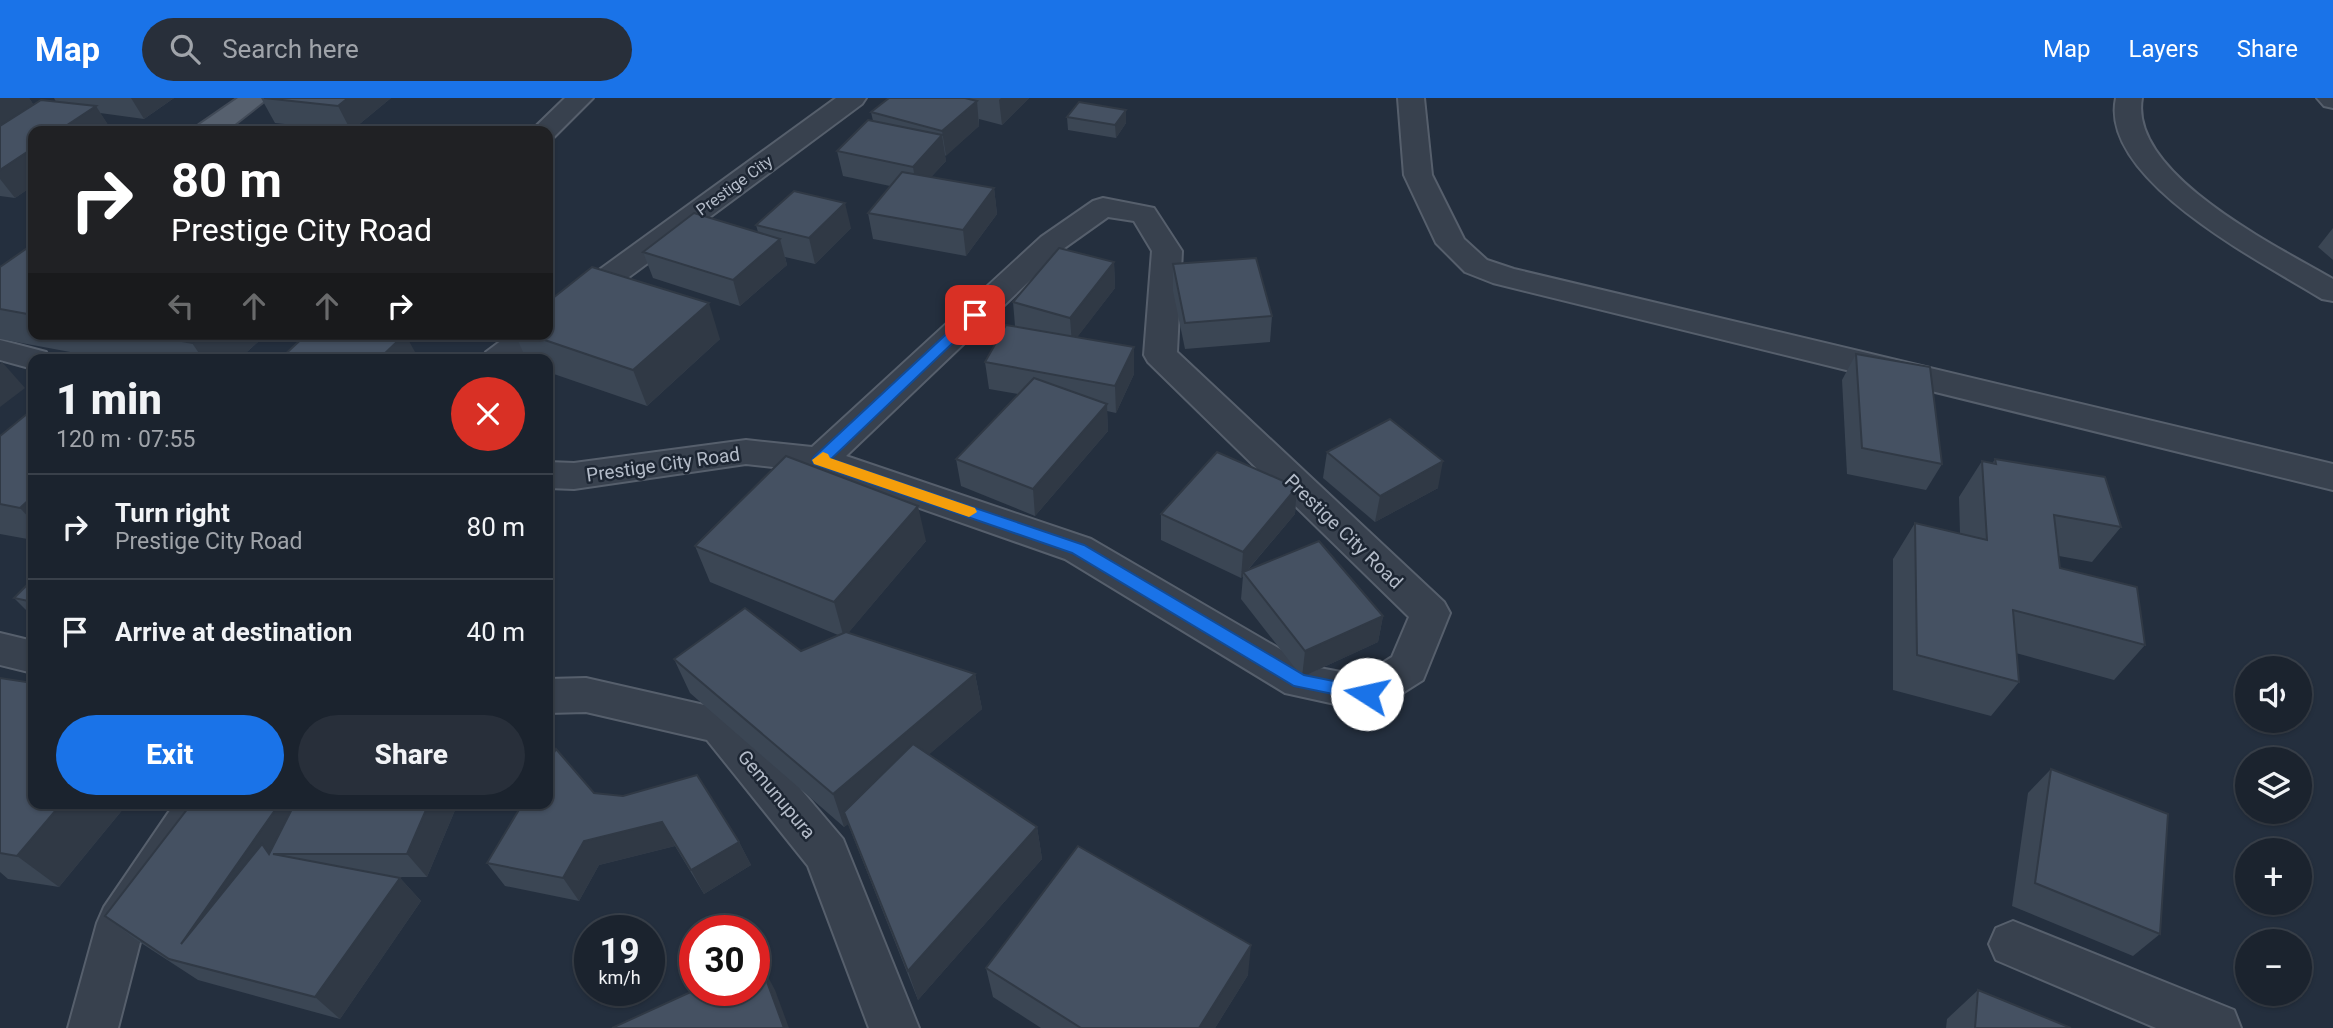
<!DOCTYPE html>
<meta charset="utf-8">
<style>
body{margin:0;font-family:Roboto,sans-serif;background:#282f3a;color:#f1f3f6;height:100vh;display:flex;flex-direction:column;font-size:26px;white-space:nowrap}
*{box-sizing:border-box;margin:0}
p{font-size:23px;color:#a0a4aa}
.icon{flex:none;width:38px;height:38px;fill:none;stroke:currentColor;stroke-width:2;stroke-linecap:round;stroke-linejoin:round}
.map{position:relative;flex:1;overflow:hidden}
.panel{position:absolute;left:28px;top:256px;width:525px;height:455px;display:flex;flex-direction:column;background:#1b232e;border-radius:14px;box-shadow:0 2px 5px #0004,0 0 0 2px #39404a}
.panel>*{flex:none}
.hud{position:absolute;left:28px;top:28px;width:525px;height:214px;border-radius:14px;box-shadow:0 2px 5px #0004,0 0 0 2px #39404a;background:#202124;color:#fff;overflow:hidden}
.tools{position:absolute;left:2235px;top:558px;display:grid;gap:14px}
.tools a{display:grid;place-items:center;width:77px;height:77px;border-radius:50%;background:#1b232e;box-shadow:0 2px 5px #0004,0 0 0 2px #39404a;font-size:35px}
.speed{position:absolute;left:574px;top:817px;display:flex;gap:14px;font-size:35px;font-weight:700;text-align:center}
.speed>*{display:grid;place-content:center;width:91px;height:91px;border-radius:50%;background:#1b232e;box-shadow:0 2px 5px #0004,0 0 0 2px #39404a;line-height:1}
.speed small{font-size:18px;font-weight:400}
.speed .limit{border:10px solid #d22;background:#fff;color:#111}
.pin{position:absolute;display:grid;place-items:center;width:60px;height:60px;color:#fff;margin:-30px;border-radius:14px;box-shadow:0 4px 10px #0006}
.me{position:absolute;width:77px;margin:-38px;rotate:280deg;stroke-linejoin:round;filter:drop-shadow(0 0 5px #0008)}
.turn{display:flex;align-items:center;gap:24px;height:147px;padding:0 28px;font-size:32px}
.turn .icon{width:91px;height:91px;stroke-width:2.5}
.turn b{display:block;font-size:49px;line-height:60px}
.lanes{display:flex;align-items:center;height:66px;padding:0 28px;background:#0003;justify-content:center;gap:35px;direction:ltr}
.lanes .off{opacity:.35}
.round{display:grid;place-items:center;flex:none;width:74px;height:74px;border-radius:37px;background:#282f3a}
.overview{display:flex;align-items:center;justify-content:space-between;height:119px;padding:0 28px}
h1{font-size:42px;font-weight:800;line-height:52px}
.button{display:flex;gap:14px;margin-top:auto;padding:14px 28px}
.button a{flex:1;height:80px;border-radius:42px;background:#1a73e8;color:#fff;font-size:28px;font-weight:800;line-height:80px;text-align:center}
.button a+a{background:#282f3a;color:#f1f3f6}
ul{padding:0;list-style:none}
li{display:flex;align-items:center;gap:21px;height:105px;padding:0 28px;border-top:2px solid #39404a}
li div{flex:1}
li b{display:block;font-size:26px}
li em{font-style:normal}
header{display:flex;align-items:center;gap:42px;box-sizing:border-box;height:98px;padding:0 35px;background:#1a73e8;color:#fff}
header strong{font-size:33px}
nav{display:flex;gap:38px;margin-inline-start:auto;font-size:24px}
.search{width:490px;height:63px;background:#282f3a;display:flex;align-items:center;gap:18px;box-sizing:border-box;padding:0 24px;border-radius:38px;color:#a0a4aa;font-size:26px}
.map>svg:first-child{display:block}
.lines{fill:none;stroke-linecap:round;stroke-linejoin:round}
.minor-casing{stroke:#565f6c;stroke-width:4}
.primary-casing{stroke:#414a57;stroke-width:4}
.minor{fill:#38414e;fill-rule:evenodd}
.primary{fill:#56606e;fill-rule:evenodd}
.wall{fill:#3b4654}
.shaded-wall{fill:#303945}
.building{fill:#455162;stroke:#303945;stroke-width:2}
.route{fill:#1a73e8;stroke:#114b97;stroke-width:2}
.slow{fill:#f59e0b}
.labels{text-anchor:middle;stroke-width:5;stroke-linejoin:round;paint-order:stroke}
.far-street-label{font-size:16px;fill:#b4bcc9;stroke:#1d2633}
.street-label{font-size:19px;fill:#b4bcc9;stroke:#1d2633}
</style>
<header>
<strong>Map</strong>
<div class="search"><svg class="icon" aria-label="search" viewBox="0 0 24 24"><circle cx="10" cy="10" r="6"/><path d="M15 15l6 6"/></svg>Search here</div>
<nav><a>Map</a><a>Layers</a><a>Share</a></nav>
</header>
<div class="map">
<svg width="2333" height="930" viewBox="0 0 2333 930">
<rect width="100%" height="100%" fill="#242f3e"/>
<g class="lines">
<defs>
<g id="minor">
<polygon points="565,0 593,0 554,39 548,40 548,33 531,33"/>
<polygon points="836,0 866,0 862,6 559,231 548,234 548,209"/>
<polygon points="1398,0 1424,0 1432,77 1464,141 1487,162 1514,171 2333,366 2333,392 1493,185 1465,174 1436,145 1404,77"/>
<path d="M2116,0H2142C2128,76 2278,149 2333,181V203L2322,201C2264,165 2098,82 2116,0Z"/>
<polygon points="2317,0 2333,0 2333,10 2324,8"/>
<path d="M1103,100L1154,110L1182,153L1177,254L1444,504L1450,515L1423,582L1382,608L1367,613L1285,595L1065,461L817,374L746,366L574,391L548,390V364L574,365L746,342L812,349L1041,139L1093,103ZM1108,119L1134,123L1152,153L1144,257L1148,264L1409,519L1392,559L1362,578L1309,568L1091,441L846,358L1063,151Z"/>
<polygon points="510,236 547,236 520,261 482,261 486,254"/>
<polygon points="0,242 46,254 50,261 33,261 33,271 0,262"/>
<polygon points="0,535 33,543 33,575 0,567"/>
<polygon points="586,580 735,614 843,741 919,930 869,930 808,768 707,642 586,614 548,615 548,581"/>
<polygon points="175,705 222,705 143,833 118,930 68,930 97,825 104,809"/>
<polygon points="2013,823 2234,912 2241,930 2156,930 1996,862 1989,846 1996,830"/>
</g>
<polygon id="primary" points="238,0 268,0 226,33 196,33 199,27"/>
</defs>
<use href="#minor" class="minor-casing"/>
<use href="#primary" class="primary-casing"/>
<use href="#minor" class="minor"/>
<use href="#primary" class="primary"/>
</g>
<g class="wall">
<polygon points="0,0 29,0 33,6 56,4 54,0 174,0 144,21 100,15 112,33 15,100 0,98"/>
<polygon points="261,0 391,0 351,33 275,25"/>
<polygon points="889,0 1029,0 1002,27 979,21 979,28 945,58 946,63 931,79 994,90 997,116 966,158 873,141 868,115 890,88 843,78 837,53 873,23 871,14"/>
<polygon points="1126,12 1126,25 1116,40 1068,32 1067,19"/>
<polygon points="756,127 851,130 815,166 785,159 787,167 740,208 653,180 643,154 758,134"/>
<polygon points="2333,130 2333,162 2318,149"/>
<polygon points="33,146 33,236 267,236 239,261 108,261 0,241 0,169"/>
<polygon points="1114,164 1115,190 1077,239 1134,276 1116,315 1107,313 1108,333 1035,418 961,388 956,361 1018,296 989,291 985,264 1015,228 1013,204"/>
<polygon points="1173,166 1272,218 1270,244 1185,251 1173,193"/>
<polygon points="515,236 548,236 720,241 647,308 548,274 548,261 526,261"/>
<polygon points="1856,256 1942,366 1926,392 1847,376 1842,282"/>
<polygon points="33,311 33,442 0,436 0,338"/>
<polygon points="1327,354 1438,390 1375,424 1323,380"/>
<polygon points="1995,361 2121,429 2092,464 2059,458 2060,470 2145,547 2114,582 2016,555 2019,584 1991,618 1893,592 1893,461 1915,425 1960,436 1959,399 1982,363 1992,366"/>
<polygon points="1297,389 1295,416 1247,473 1383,518 1378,544 1302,579 1241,501 1243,478 1241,480 1161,442 1161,416"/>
<polygon points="926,443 848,535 975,576 982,611 928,657 1037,729 1042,761 918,902 848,726 844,729 690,595 674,561 801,553 838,537 710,484 695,448"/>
<polygon points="33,481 33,519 14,500"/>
<polygon points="0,580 33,705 128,705 59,789 8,781 0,774"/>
<polygon points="2051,671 2160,836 2133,858 2012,808 2028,695"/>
<polygon points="594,695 739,744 751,767 704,796 675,748 599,767 579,803 505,788 487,765"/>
<polygon points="283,705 291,713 458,705 427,779 394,779 400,780 421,803 340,921 198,882 135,841 105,818"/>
<polygon points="986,870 1248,877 1215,930 1041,930 993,899"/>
<polygon points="1978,892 2071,930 1946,930 1947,921"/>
</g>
<g class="shaded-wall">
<polygon points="0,0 29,0 37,12 0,35"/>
<polygon points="131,0 174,0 144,21"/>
<polygon points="348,0 391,0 351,33 338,8"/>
<polygon points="1001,0 1029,0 1002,27 999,2"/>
<polygon points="977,3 979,28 946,58 942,33"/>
<polygon points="96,8 112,33 58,33"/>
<polygon points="1126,12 1126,25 1116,40 1115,27"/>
<polygon points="942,37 946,63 917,94 913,69"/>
<polygon points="33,50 33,88 15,100 0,81 0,72"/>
<polygon points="994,90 997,116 966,158 963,132"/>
<polygon points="845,105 851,130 815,166 809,140"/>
<polygon points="780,141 787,167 740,208 733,182"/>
<polygon points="1114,164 1115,190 1072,246 1070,220"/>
<polygon points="709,205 720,241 647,308 633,272"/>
<polygon points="202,236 267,236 239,261 203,261 192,245"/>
<polygon points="405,236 419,261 379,261"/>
<polygon points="1134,249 1134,276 1116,315 1115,288"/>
<polygon points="2,264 25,290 0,309 0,266"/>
<polygon points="1107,306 1108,333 1035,418 1033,391"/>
<polygon points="1443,363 1438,390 1375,424 1380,398"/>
<polygon points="1297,389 1295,416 1244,476 1243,474 1243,478 1241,480 1243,454"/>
<polygon points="33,398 33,424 20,410"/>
<polygon points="918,408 926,443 844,540 834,504"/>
<polygon points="1383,518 1378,544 1302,579 1305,553"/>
<polygon points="975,576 982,611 848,726 844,714 848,726 844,729 833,696"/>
<polygon points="62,705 128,705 59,789 17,758"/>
<polygon points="280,705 283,705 304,727 273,756 181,846"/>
<polygon points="429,705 458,705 427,779 407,756"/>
<polygon points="662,724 675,748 599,767 579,803 563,780 584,743"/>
<polygon points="1037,729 1042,761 918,902 908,873"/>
<polygon points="739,744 751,767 704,796 691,772"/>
<polygon points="400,780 421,803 340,921 315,899"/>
<polygon points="1251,847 1248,877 1215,930 1199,930"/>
<polygon points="759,862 775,892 789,930 784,930"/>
</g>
<g class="building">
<polygon points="264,0 348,0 338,8"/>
<polygon points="889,0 965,0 977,3 942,33 871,14"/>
<polygon points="41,2 96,8 58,33 33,33 33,50 0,72 0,28"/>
<polygon points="1079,4 1126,12 1115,27 1067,19"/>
<polygon points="868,22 942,37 913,69 837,53"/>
<polygon points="902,74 994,90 963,132 868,115"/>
<polygon points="794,93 845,105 809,140 756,127"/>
<polygon points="694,115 780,141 733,182 643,154"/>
<polygon points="33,146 33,217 0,211 0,169"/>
<polygon points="1059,150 1114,164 1070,220 1013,204"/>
<polygon points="1256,160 1272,218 1185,225 1173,166"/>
<polygon points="592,169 709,205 633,272 527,236 548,236 548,204"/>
<polygon points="1006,227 1134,249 1115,288 985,264"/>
<polygon points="145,236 202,236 192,245"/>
<polygon points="307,236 405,236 379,261 280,261"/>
<polygon points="1856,256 1930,269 1942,366 1862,350"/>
<polygon points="1034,280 1107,306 1033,391 956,361"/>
<polygon points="33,311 33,398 20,410 0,406 0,338"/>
<polygon points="1390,321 1443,363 1380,398 1327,354"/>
<polygon points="1217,354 1297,389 1243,454 1161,416"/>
<polygon points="786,358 918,408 834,504 695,448"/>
<polygon points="1995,361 2105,379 2121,429 2054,417 2060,470 2137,489 2145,547 2013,512 2019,584 1917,557 1915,425 1987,442 1982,363 1996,366"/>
<polygon points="1319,443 1383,518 1305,553 1243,474"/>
<polygon points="33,481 33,504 14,500"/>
<polygon points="745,510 801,553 846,534 975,576 833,696 674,561"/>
<polygon points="0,580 33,585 33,705 62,705 17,758 0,755"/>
<polygon points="913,646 1037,729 908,873 844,714"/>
<polygon points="556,651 594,695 623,698 697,677 739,744 691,772 662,724 584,743 563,780 487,765 523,705 548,705 548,665"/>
<polygon points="2051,671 2168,716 2160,836 2035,785"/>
<polygon points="192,705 280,705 181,846 262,746 269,756 295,705 429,705 407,756 273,756 400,780 315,899 169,861 105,818"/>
<polygon points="1078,748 1251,847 1199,930 1081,930 986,870"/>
<polygon points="759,862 784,930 612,930 695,892 754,892 754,864"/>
<polygon points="1978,892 2071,930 1975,930"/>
</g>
<polygon class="route" points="975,213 979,214 979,220 831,361 1084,447 1304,577 1373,591 1376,596 1373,601 1367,603 1294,588 1072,455 814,366 812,362 814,359 970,214"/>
<polygon class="slow" points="823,354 828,356 830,360 975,410 977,414 969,419 814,366 812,362"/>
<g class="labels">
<g class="far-street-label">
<text transform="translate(734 87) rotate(-36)" y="6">Prestige City</text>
</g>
<g class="street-label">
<text transform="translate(663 366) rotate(-8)" y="7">Prestige City Road</text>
<text transform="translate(1344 433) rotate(44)" y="7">Prestige City Road</text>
<text transform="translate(777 696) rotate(50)" y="7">Gemunupura</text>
</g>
</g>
</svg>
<div class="tools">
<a><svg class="icon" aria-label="sound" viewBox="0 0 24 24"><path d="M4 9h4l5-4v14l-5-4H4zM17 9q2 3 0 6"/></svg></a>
<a><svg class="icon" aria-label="layers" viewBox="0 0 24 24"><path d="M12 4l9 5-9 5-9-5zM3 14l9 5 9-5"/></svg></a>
<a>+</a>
<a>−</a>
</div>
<div class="speed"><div>19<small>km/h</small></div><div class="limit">30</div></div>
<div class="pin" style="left:975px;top:217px;background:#d93025"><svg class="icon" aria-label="arrive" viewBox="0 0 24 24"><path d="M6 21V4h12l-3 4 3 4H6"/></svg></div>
<svg class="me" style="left:1367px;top:596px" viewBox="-20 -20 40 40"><circle r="19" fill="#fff"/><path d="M0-13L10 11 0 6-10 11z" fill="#1a73e8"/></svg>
<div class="hud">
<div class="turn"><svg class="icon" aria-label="right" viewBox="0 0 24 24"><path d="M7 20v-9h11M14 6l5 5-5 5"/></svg><div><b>80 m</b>Prestige City Road</div></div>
<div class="lanes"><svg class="icon off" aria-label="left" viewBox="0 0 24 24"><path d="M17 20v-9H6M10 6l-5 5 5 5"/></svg><svg class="icon off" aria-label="ahead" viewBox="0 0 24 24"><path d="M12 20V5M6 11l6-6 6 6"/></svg><svg class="icon off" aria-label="ahead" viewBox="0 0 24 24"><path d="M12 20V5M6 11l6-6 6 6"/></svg><svg class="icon" aria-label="right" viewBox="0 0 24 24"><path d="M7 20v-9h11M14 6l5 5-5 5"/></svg></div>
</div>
<section class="panel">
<div class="overview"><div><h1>1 min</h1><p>120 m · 07:55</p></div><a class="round" style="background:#d93025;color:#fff"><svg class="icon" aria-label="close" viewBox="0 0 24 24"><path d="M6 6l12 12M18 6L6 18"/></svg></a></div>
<ul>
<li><svg class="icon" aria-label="right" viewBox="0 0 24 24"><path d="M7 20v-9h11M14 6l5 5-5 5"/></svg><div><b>Turn right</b><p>Prestige City Road</p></div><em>80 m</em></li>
<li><svg class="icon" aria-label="arrive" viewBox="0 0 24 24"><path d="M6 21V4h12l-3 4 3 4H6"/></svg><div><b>Arrive at destination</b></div><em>40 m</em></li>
</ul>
<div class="button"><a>Exit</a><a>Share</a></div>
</section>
</div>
